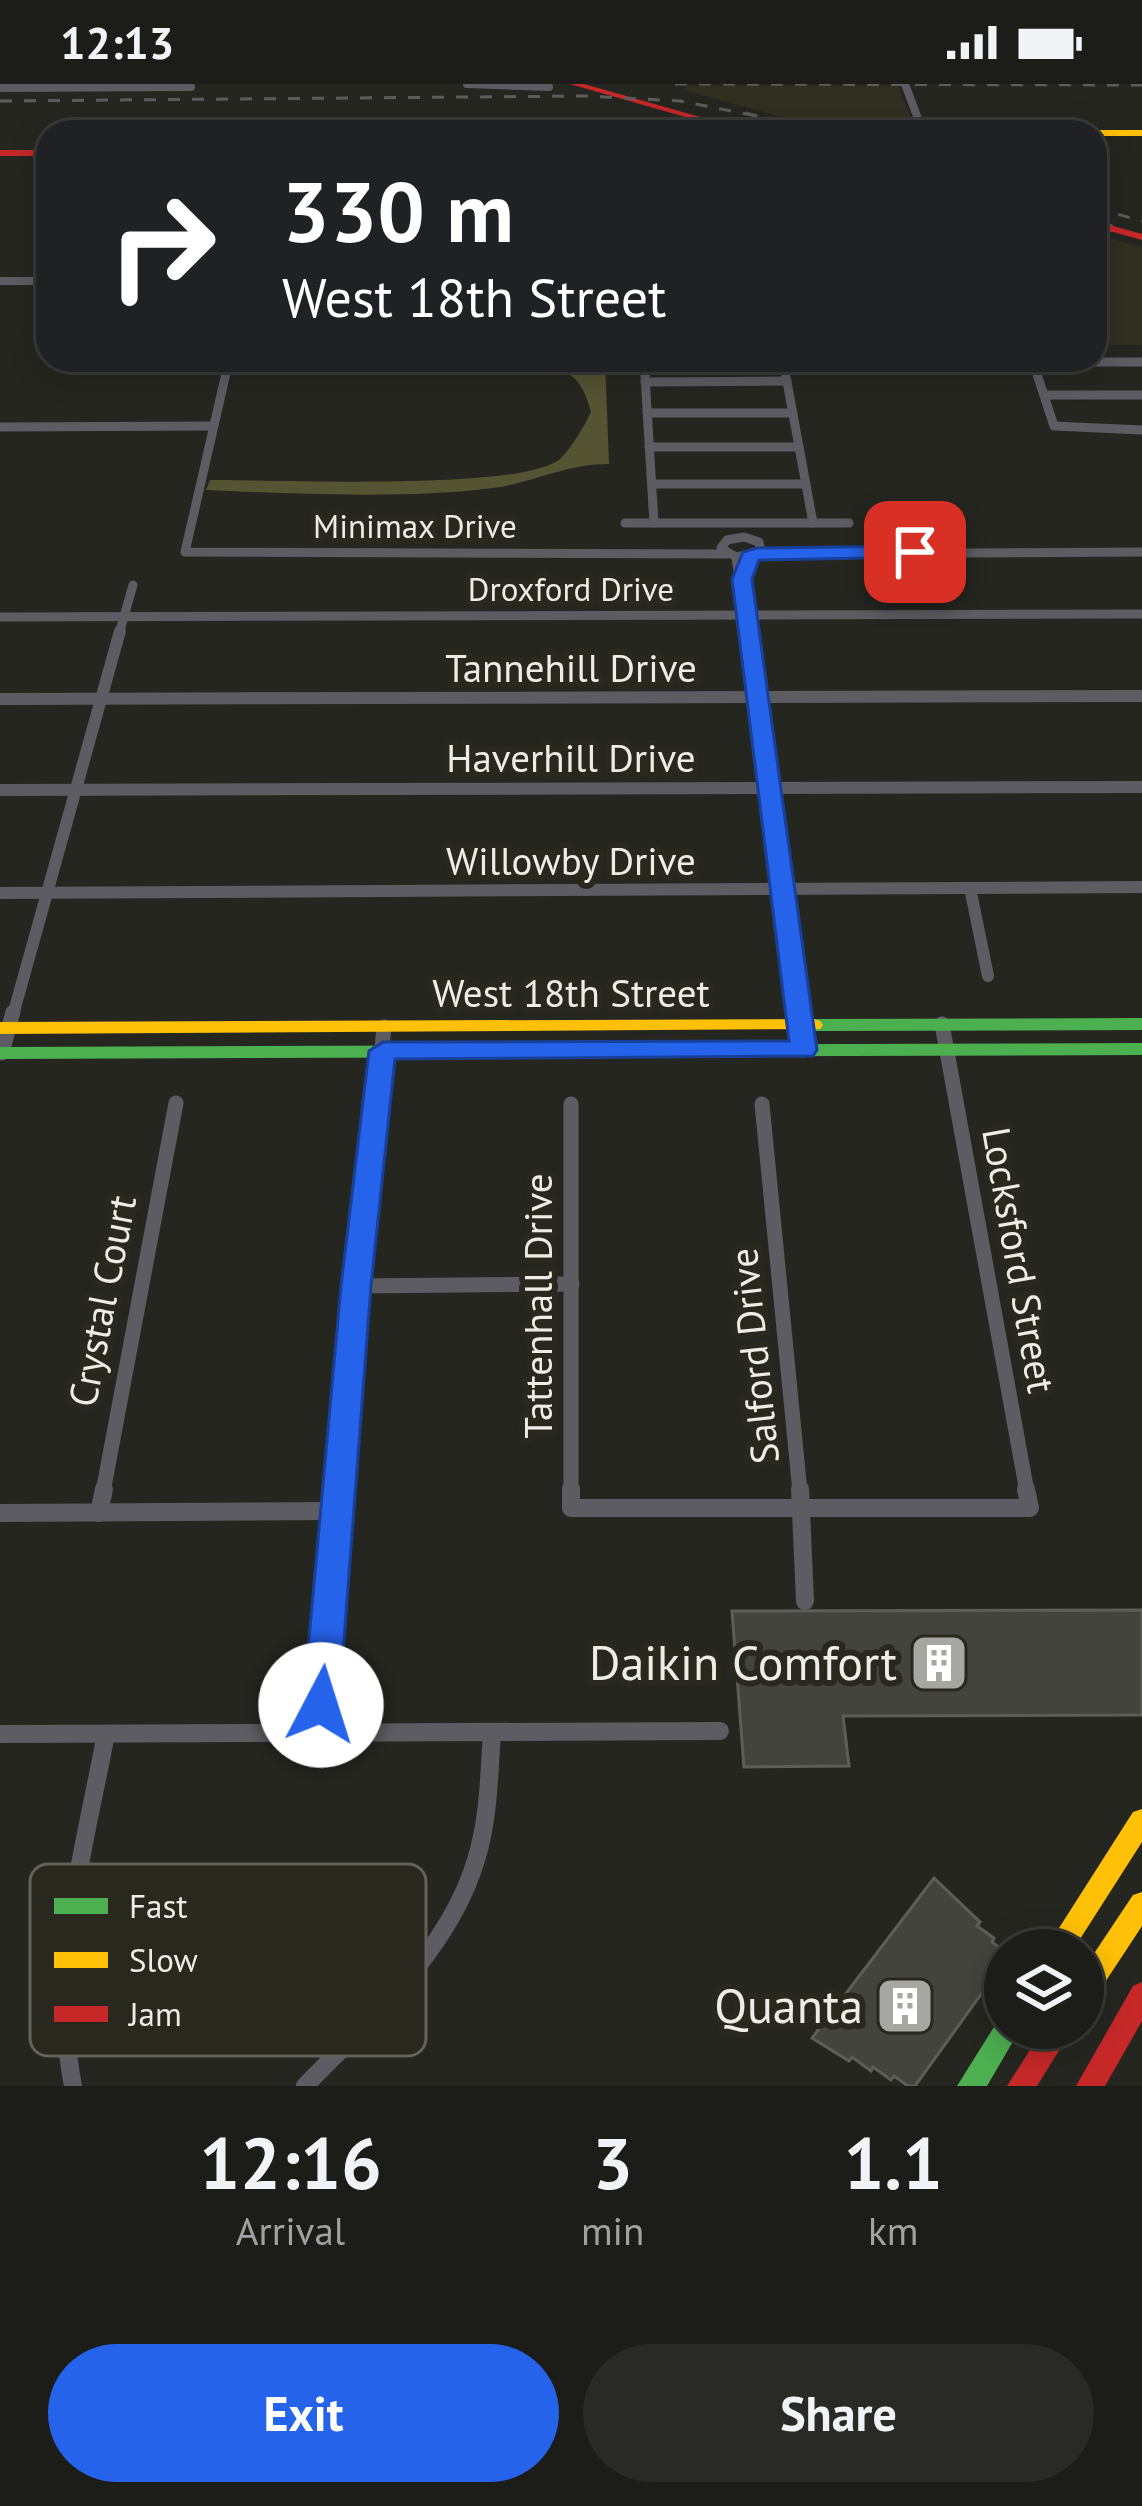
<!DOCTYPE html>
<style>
body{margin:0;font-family:"PT Sans",sans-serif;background:#292926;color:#f1f3f6;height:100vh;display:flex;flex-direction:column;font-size:45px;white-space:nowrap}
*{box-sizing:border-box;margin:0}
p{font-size:39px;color:#a0a1a2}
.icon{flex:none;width:66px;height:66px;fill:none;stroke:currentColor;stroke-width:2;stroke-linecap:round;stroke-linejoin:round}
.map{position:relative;height:2002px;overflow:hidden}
.sheet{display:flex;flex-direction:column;background:#1c1c19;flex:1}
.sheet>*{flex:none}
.guide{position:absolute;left:36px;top:36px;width:1071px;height:252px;border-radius:36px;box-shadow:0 6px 30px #0003,0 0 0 3px #3a3a38;background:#202124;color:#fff;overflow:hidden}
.buttons{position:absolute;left:984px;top:1845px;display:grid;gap:24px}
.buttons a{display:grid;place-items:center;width:120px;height:120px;border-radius:50%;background:#1c1c19;box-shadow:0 6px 30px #0003,0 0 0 3px #3a3a38;font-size:60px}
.pin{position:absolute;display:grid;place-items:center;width:102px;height:102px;color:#fff;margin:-51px;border-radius:24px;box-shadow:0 6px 18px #0006}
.me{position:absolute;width:132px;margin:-66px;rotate:5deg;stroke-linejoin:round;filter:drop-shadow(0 0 9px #0008)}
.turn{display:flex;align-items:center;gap:42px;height:252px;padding:0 48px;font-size:54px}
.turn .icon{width:156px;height:156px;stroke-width:2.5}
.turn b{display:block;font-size:84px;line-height:102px}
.eta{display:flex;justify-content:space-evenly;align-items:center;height:204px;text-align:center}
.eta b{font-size:72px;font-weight:700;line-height:84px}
.primary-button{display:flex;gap:24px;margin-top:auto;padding:24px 48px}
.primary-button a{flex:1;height:138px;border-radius:72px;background:#2563eb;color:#fff;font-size:48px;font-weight:700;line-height:138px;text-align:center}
.primary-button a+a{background:#292926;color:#f1f3f6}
.status{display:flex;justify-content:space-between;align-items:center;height:84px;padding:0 60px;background:#1c1c19;direction:ltr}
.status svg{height:33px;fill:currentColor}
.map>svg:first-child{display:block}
.built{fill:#302f20}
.forest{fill:#545332}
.building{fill:#44443f;stroke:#5d5d59;stroke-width:3}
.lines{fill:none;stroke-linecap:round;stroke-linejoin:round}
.street-far4{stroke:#5c5c62;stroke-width:8}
.street-far3{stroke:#5c5c62;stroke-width:9}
.street-far2{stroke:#5c5c62;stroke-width:12}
.street-far1{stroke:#5c5c62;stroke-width:15}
.street{stroke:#5c5c62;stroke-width:18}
.fast{fill:#4caf50;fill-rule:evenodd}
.slow{fill:#ffc107;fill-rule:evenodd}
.jam{fill:#c62828;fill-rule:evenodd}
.rail{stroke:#5c5c5d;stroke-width:3;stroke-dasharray:12 12;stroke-linecap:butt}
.route{fill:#2563eb;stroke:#184099;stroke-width:3}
.labels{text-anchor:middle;stroke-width:12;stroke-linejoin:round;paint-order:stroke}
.far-street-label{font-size:33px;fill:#edede7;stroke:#28281f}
.street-label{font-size:39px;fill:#edede7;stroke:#28281f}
.near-poi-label{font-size:48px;fill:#edede7;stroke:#28281f;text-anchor:end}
.key{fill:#28281f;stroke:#63635b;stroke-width:3}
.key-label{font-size:33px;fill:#edede7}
</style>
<div class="status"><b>12:13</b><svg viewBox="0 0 49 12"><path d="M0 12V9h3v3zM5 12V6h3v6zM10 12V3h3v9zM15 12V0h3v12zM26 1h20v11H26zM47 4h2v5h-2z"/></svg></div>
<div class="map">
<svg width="1142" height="2002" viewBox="0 0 1142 2002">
<rect width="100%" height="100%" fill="#262621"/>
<g class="built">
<polygon points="687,2 898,2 916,46 830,46 683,6"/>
<polygon points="1095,150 1142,163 1142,261 1095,261"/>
</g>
<path class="forest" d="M535,276H605L609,380C565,380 536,398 493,404C408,415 293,410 206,406L210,396C268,395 527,408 561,374C572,363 583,344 591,328C582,293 569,286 535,276Z"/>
<g class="building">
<polygon points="1142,1526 1142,1631 843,1632 849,1682 744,1683 732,1527"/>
<polygon points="934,1794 980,1838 977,1842 994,1854 992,1858 1005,1868 1005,1877 915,2002 908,2002 894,1992 891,1996 873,1983 871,1987 852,1973 849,1977 812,1954"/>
</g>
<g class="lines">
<g class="street-far4">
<polyline points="467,0 549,3"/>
<polyline points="905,0 923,48"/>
<polyline points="0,4 191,3"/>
<polyline points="1095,152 1110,144"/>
<polyline points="0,197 48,197"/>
</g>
<g class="street-far3">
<polyline points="229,276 185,468 727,470"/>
<polyline points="644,276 654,439"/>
<polyline points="783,276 813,439"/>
<polyline points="1004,278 1033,278"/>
<polyline points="1142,278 1033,278 1054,342 1142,346"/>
<polyline points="645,298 787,297"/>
<polyline points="1044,311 1142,311"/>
<polyline points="647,329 793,329"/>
<polyline points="0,343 213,342"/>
<polyline points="649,363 799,363"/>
<polyline points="652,400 806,400"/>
<polyline points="625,439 849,439"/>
<polygon points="744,453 759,458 761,468 736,473 721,464 727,456"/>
<polyline points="757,470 1142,468"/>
<polyline points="736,473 746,550"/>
<polyline points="0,533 1142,530"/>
<polyline points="119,550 133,501"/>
</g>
<g class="street-far2">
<polyline points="746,547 798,931"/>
<polyline points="0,615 1142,612"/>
<polyline points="0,706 1142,703"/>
<polyline points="970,804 988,892"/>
<polyline points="0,809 1142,803"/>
<polyline points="13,931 120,547"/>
</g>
<g class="street-far1">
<polyline points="798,928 803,966"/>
<polyline points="942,940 1027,1408"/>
<polyline points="2,969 13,928"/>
<polyline points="571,1020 571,1408"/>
<polyline points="762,1020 800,1408"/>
<polyline points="356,1202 572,1200"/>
<polyline points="103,1408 176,1019"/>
<polyline points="340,1408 384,943"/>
</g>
<g class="street">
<polyline points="571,1405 571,1424 1030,1424 1026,1405"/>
<polyline points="800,1405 805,1517"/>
<polyline points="0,1429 336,1427"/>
<polyline points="99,1429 104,1405"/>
<polyline points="317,1649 340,1405"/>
<polyline points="0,1650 720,1647"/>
<path d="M73,2002C50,1884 84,1766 106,1650"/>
<path d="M305,2002C369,1936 449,1867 476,1776C489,1734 489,1691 492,1648"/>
</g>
<g class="fast">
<polygon points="736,35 775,46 777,48 762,48 733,40"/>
<polygon points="1142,934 1142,946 814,947 805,941 814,935"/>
<polygon points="1142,959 1142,971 0,975 0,963"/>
<polygon points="1005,1932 1005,1944 1021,1944 987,2002 957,2002 999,1935"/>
</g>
<g class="slow">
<polygon points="1095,46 1142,46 1142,52 1095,52 1095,48 1091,48"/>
<polygon points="814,935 820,937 823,941 820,945 0,950 0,938"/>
<polygon points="1142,1725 1142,1758 1073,1866 1045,1866 1133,1728"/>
<polygon points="1142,1808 1142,1842 1092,1918 1083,1922 1083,1886 1133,1811"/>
</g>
<g class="jam">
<polygon points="570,0 584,0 753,48 738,48"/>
<rect x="0" y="66" width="48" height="6"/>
<polygon points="1095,137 1142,150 1142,156 1095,143"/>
<polygon points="1142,1898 1142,1937 1105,2002 1076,2002 1133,1902"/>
<polygon points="1044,1944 1073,1944 1037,2002 1007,2002"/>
</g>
<g class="rail">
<polyline points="675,0 1142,1"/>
<polyline points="0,17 586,12 680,17 762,33"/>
<polyline points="746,29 816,48"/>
<polyline points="1095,124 1142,137"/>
</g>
</g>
<polygon class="route" points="915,462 922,464 922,473 759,476 752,495 817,966 813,972 395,975 371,1202 339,1621 333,1632 321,1637 308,1632 303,1621 341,1202 369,967 383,958 789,957 732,495 743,468 757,464"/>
<defs>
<symbol id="building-square" viewBox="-11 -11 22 22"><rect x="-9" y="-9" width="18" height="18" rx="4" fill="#a7a7a2" stroke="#28281f"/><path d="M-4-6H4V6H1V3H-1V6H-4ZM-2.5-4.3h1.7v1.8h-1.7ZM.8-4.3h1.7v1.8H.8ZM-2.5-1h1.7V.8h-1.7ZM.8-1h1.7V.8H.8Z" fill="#fff"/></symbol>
</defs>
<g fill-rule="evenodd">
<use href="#building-square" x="906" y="1546" width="66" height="66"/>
<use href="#building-square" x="872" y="1889" width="66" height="66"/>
</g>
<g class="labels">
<g class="far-street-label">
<text x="415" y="454">Minimax Drive</text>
<text x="571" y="517">Droxford Drive</text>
</g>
<g class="street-label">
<text x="571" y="598">Tannehill Drive</text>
<text x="571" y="688">Haverhill Drive</text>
<text x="571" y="791">Willowby Drive</text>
<text x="571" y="923">West 18th Street</text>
<text transform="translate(1019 1176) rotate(80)" y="14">Locksford Street</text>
<text transform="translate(102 1217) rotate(-79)" y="14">Crystal Court</text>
<text transform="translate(538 1222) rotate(-90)" y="14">Tattenhall Drive</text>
<text transform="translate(754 1272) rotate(-96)" y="14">Salford Drive</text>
</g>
<g class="near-poi-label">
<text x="897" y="1596">Daikin Comfort</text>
<text x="863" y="1939">Quanta</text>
</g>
</g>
<rect x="30" y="1780" width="396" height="192" rx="18" class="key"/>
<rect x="54" y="1814" width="54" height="16" fill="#4caf50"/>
<rect x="54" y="1868" width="54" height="16" fill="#ffc107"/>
<rect x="54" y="1922" width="54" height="16" fill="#c62828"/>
<g class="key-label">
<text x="129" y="1834">Fast</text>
<text x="129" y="1888">Slow</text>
<text x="129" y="1942">Jam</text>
</g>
</svg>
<div class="buttons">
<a><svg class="icon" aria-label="layers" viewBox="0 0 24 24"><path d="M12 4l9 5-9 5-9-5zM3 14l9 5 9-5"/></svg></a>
</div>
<div class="pin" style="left:915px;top:468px;background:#d93025"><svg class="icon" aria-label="arrive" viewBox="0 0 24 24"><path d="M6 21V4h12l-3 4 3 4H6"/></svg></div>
<svg class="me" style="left:321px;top:1621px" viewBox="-20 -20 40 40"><circle r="19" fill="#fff"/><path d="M0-13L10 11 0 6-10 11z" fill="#2563eb"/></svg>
<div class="guide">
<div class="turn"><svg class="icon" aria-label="right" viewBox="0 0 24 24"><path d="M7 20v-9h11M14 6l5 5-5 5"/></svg><div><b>330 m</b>West 18th Street</div></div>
</div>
</div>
<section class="sheet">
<div class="eta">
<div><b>12:16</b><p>Arrival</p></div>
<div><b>3</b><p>min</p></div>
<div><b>1.1</b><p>km</p></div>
</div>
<div class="primary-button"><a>Exit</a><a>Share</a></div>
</section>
